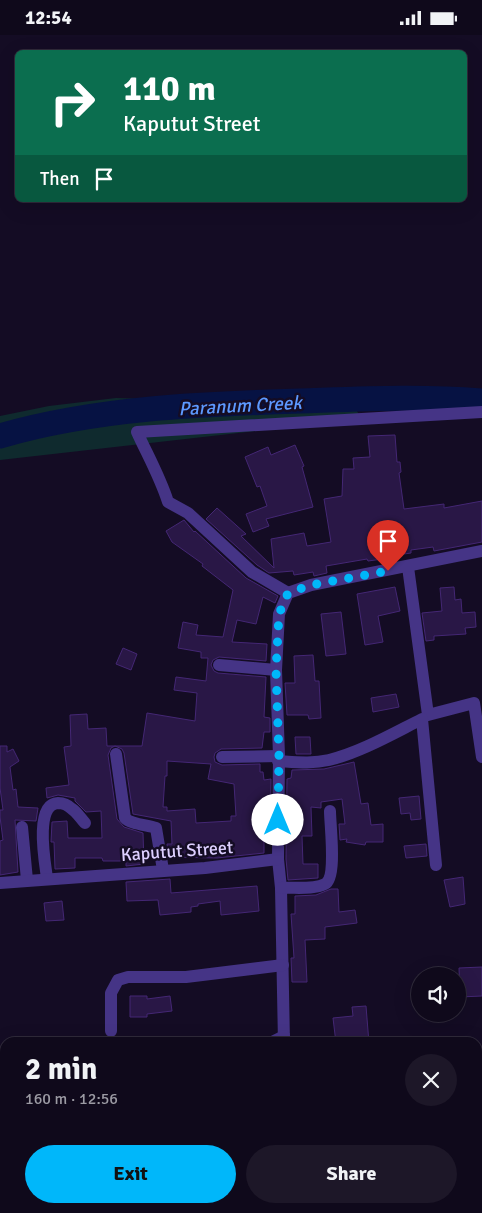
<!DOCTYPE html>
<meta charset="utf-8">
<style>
body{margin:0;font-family:Signika,sans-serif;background:#1d1728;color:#f1f3f6;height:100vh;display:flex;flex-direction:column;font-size:19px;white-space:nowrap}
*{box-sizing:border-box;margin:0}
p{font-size:16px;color:#9b9aa3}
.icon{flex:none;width:28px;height:28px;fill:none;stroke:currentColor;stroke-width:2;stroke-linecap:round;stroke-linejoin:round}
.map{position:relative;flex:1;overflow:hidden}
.drawer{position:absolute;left:0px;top:1002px;width:482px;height:176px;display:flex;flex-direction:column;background:#0f091b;border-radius:15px 15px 0 0;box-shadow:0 5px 20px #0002,0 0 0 1px #2f2a3a}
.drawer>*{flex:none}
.hud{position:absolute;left:15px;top:15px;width:452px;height:152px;border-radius:8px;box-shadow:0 5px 20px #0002,0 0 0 1px #2f2a3a;background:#0b6e4f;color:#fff;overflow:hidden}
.tools{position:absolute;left:411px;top:932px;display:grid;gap:10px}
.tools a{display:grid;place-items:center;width:55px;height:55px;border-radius:50%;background:#0f091b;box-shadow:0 5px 20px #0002,0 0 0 1px #2f2a3a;font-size:25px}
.pin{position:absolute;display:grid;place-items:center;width:42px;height:42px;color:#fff;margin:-51px -21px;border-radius:50% 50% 50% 0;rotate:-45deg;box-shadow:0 0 5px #0007}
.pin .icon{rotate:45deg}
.me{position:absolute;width:55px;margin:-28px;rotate:0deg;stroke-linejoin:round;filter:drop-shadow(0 0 4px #0008)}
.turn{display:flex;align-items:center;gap:18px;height:105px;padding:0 25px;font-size:22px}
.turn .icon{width:65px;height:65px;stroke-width:2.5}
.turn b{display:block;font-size:35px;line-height:42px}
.then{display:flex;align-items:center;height:48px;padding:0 25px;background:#0003;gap:10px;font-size:19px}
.round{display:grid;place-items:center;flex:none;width:52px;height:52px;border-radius:26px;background:#1d1728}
.overview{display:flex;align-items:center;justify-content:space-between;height:85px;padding:0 25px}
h1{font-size:30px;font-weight:700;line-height:38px}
.cta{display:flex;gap:10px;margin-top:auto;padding:10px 25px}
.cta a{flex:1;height:58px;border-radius:30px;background:#00b7fa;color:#111;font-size:20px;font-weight:700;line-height:58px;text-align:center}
.cta a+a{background:#1d1728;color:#f1f3f6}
.status{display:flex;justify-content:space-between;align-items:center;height:35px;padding:0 25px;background:#0f091b;direction:ltr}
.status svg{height:14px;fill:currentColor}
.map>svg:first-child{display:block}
.green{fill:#0f2a2e}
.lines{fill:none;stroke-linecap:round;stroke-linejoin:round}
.river{stroke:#061243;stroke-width:25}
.building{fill:#291746;stroke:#442774;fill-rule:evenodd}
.minor{stroke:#453486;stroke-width:12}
.route{stroke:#00b7fa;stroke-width:9;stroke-dasharray:0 16.2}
.labels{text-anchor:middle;stroke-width:5;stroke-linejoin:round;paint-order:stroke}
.street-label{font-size:18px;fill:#ddcfff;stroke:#140c24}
.water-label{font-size:19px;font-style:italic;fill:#5d99ff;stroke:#140c24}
</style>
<div class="status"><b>12:54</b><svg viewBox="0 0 49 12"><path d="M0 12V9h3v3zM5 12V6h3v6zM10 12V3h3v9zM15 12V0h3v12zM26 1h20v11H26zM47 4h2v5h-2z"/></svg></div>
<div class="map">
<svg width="482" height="1178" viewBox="0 0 482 1178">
<rect width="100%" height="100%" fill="#140c24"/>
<polygon class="green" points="342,353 362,384 0,425 0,381 49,371 116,363 152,364"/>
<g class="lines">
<path class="river" d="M0,401C96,373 201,369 300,366C361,364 421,361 482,366"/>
</g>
<g class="building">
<polygon points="395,400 397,427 400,427 401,437 399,438 404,474 444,469 444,473 482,466 482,507 434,516 433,512 411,515 411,518 383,522 383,524 368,526 367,524 326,531 327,538 314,541 313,537 294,540 293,536 269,538 257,530 206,484 217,473 246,499 241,501 274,533 271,504 304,498 307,511 331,507 324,464 342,461 343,434 354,434 353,423 370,422 368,401"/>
<polygon points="295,410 304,431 302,432 313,472 266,484 269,491 253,497 246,479 267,471 260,451 257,452 245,422 268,412 271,420"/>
<path d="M184,485L194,497L195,496L246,543L278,561L275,568L263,562L256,589L237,585L232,607L267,609L266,626L219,622L213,625L211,630L214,636L218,638L266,642L264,682L270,683V697H264L262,713L221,714L215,718L214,722L215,727L222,730L260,729V737H263L264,745L271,744L270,801H264V818L217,823L169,822L167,809H172L171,786L133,779L124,718L122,714L115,711L111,713L108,720L117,784L124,792L143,798L144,829L126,831V826H103L102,823H75V833L55,834L54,807H51L52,787L67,786L68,803H102L101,776L86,777L75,766V763L58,760L47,763L46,753L69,750L64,712L71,711L70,680L87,679L88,694L106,693L107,711H142L147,678L195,686L197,658L174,655L176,642L206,646L208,623H201V617L178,613L183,587L198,590L196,600L223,602L233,555L202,531L203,529L172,507L166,496ZM167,726L211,729L208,744L234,749L236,781H231V786L196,788L195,774L167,776V772H163L165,741H167Z"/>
<polygon points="395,552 400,576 378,581 383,607 365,610 357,559"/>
<polygon points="454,552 455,565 461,564 462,578 475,577 476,592 465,593 466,599 434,601 434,605 426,606 422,578 442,576 440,553"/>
<polygon points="341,577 346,619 326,621 321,579"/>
<polygon points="123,613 137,619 131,635 116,629"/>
<polygon points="313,620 315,646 319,646 321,683 309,684 308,680 287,680 285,648 295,648 294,621"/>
<polygon points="396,659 399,672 373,677 371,663"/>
<polygon points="295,702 310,702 311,719 296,719"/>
<polygon points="0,711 7,711 7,717 13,714 19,726 10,732 13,755 16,754 18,772 38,773 36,786 15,785 18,837 0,840 0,806 3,805 0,782 0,775 3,775 0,753"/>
<polygon points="354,727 361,769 368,768 371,790 383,789 383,807 366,807 365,810 346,807 347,804 340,805 339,789 345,789 342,764 321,767 321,773 311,772 312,801 302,801 303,829 318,829 318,843 288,845 286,824 287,744 291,743 292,735 324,734"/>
<polygon points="419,761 421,784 411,785 410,778 401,779 399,763"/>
<polygon points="426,809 427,821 406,823 404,811"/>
<polygon points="463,842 465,869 450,872 444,845"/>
<polygon points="170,844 171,858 257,851 259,876 221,880 220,866 198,869 198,871 191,872 191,877 160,880 158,865 127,866 126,847"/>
<polygon points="331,854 338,854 339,877 355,875 357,888 325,892 325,904 305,905 307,947 292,947 291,923 294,923 291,879 295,879 295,861 316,860"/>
<polygon points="62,866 64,885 46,886 44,868"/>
<polygon points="482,932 482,961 460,962 459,933"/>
<polygon points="130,961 147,961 147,964 170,961 172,976 147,979 147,982 130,982"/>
<polygon points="366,971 369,1008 336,1008 333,983 353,981 352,972"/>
</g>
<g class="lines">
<g class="minor">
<polyline points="408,532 428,680 474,668 482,722"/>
<path d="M288,558L252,537L188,478L168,467C160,442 148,421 137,397L482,377"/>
<polyline points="219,630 276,635"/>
<path d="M116,719L125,783C130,789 147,790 156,793L163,835"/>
<polyline points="222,722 279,721"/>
<path d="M278,726C295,727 312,729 329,725C361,717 392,699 422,684L436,830"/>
<polyline points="22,792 27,845"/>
<polyline points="278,824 281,853 284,1008"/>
<path d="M47,843C45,828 34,769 58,768C63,768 68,770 72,774C77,777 81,784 85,788"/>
<polyline points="0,848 205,833 278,824 279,721 276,635 279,579 288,558 311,550 482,516"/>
<path d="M281,853C293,852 313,855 325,849C337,843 330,790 330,776"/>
<polyline points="111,996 111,958 118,945 128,942 186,942 283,930"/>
<polyline points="270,1008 284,1001"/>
<polyline points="144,1174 144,1178"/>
<polyline points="256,1178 258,1174"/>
</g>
</g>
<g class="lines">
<polyline class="route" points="278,785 279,721 276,635 279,579 288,558 311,550 388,536"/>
</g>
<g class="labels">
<g class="street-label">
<text transform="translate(177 816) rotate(-4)" y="6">Kaputut Street</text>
</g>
<g class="water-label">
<text transform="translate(240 370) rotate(-3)" y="7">Paranum Creek</text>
</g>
</g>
</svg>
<div class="tools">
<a><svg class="icon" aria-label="sound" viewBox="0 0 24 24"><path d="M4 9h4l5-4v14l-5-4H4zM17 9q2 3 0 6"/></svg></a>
</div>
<div class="pin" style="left:388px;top:536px;background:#d93025"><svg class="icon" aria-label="arrive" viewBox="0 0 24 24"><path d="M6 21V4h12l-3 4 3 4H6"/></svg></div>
<svg class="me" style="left:278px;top:785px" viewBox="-20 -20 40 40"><circle r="19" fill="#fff"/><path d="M0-13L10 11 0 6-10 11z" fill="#00b7fa"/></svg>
<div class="hud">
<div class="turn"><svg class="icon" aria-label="right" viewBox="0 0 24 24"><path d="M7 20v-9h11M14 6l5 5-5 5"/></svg><div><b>110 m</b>Kaputut Street</div></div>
<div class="then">Then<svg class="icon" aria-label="arrive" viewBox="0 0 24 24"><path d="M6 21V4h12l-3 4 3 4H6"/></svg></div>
</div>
<section class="drawer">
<div class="overview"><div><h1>2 min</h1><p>160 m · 12:56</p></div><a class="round"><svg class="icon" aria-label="close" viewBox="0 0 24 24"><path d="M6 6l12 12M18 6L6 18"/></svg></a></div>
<div class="cta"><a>Exit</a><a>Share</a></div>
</section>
</div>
